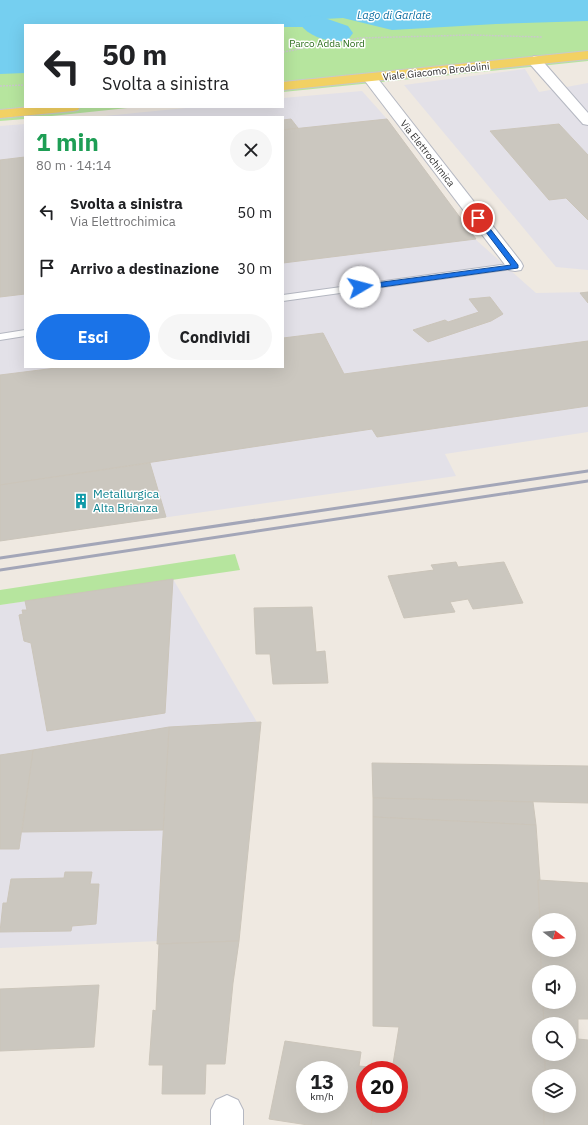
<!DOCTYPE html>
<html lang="it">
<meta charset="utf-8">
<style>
body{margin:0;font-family:"IBM Plex Sans",sans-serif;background:#f6f6f6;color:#202124;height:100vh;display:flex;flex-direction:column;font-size:15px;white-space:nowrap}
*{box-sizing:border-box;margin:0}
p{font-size:13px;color:#757577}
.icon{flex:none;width:22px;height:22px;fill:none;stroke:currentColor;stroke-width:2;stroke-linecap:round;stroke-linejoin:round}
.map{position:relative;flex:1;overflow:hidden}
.sheet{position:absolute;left:24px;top:116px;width:260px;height:252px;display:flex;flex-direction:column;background:#fff;border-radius:0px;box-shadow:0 4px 16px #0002}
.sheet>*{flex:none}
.top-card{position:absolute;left:24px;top:24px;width:260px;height:84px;border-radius:0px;box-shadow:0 4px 16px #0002;background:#fff;color:#202124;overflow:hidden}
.needle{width:26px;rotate:106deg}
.controls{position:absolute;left:532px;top:913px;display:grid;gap:8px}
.controls a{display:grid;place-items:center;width:44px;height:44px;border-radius:50%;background:#fff;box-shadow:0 4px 16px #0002;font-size:20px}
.speed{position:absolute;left:296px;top:1061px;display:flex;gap:8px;font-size:20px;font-weight:700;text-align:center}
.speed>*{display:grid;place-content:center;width:52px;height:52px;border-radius:50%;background:#fff;box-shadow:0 4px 16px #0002;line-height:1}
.speed small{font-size:10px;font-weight:400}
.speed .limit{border:6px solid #d22;background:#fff;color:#111}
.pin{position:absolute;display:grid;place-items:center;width:34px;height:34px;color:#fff;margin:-17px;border:2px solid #fff;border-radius:50%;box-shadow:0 1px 4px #0007}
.me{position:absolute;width:44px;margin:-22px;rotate:82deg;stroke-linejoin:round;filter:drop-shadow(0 0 3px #0008)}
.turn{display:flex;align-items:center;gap:14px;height:84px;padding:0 12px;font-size:18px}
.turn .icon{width:52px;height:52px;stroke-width:2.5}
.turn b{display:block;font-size:28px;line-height:34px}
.round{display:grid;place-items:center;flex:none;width:42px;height:42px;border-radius:21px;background:#f6f6f6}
.head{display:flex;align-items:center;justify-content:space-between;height:68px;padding:0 12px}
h1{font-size:24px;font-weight:800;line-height:30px;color:#1e9e55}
.button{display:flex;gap:8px;margin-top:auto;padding:8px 12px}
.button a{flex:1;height:46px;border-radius:24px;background:#1a73e8;color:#fff;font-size:16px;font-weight:800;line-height:46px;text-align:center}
.button a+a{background:#f6f6f6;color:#202124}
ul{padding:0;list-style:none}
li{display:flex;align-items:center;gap:12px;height:56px;padding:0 12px}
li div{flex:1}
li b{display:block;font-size:15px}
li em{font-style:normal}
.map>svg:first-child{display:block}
.industrial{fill:#e3e1e8}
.green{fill:#b6e59e}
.water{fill:#75cff0}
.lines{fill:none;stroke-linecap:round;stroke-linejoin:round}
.river{fill:#75cff0;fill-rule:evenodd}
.building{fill:#cbc7bf;stroke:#cbc5ba;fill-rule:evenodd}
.service-casing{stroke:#b4b7c1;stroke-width:2}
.minor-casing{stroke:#b4b7c1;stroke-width:2}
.primary-casing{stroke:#c9c9c9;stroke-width:2}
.path{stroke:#c9c9c9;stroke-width:1.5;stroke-dasharray:2 1;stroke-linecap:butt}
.service{fill:#fff;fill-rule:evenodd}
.minor{fill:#fff;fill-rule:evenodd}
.primary{fill:#f2d163;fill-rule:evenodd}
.rail{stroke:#a3a6b8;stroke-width:3}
.route{fill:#1a73e8;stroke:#114b97}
.labels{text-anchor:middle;stroke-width:3;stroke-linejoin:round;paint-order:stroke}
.far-park-label{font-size:10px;fill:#2c6e1b;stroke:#fff}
.far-street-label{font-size:10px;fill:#2e2e2e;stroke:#fff}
.far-water-label{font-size:11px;font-style:italic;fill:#0d6fa3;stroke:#fff}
.culture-label{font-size:12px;fill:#0d838f;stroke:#fff;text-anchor:start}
</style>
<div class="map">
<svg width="588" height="1125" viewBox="0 0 588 1125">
<rect width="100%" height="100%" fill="#efe9e1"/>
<g class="industrial">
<polygon points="525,69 539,92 588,83 588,270 556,267 404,85"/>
<polygon points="362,91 387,119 475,239 536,293 588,292 588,432 445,454 456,476 0,541 0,126 25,124 25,367 283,367 283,117 94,117 196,107 283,107 283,98"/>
<polygon points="173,579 258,724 228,938 0,948 0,605"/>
</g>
<g class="green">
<polygon points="0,0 588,0 588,61 283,92 283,25 25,25 25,107 137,107 42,117 25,117 25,119 0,121"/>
<polygon points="235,554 240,570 0,605 0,590"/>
</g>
<polygon class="water" points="0,0 588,0 588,21 496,24 392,30 343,18 324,19 310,27 283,27 283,25 25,25 25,73 0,74"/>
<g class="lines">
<path class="river" d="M316,15L348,26L353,33L348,40C332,44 310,38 300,24L305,17Z"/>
</g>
<g class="building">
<polygon points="291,119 298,128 283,130 283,120"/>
<polygon points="387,119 476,239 283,263 283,130"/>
<polygon points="559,124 588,155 588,220 566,198 549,200 490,131"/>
<polygon points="25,157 25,294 0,297 0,160"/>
<polygon points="588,292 588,303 580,293"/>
<polygon points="490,297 503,314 491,321 428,342 413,330 445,320 448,322 479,312 469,299"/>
<polygon points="323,333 344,374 588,341 588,406 377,437 372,429 0,485 0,375 64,367 283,367 283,338"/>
<polygon points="150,463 166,517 0,541 0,485"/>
<polygon points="456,562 458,567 504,562 523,603 473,609 468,599 450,602 455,612 404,618 388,576 434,570 431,565"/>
<polygon points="173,579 165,713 47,731 31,643 24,641 19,615 23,614 22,610 27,610 25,601"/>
<polygon points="312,607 316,652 325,651 328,683 273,684 270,654 256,654 254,608"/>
<polygon points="261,722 239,941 157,944 169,727"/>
<polygon points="169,727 163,830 22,832 33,750"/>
<polygon points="33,750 19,849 0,849 0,755"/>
<polygon points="372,763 588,766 588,803 373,798"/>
<polygon points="373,798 533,802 536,825 373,817"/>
<polygon points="373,817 536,825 540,880 538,880 540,920 539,950 541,950 541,972 539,972 539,1002 543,1002 544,1024 539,1024 539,1054 545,1054 545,1076 539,1076 539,1106 544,1106 544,1125 371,1125 374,1104 399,1104 399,1070 392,1070 399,1027 373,1026"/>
<polygon points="65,872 92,872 90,884 99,884 96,924 72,926 71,931 0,932 3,903 7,903 11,879 64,878"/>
<polygon points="538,880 588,883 588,1019 578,1019 578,1039 588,1040 588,1125 544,1125 544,1106 569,1106 569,1076 545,1076 545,1054 569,1054 569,1024 544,1024 543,1002 569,1002 569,972 541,972 541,950 569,950 569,920 540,920"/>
<polygon points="239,941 233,983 225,1064 206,1064 205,1094 162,1094 163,1065 149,1065 153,1010 156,1011 159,944"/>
<polygon points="99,985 94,1047 0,1051 0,989"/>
<path d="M285,1041L361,1052L359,1066L379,1068L378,1070H365V1104H374L371,1125H308L269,1119ZM305,1070H339V1104H305Z"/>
</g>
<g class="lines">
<defs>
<g id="service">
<polygon points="515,263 520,266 519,268 283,301 283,295"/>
<polygon points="25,330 25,336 0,340 0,334"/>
</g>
<g id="minor">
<polygon points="534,56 539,57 588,113 588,125 583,124 529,63 528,60"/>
<polygon points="370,74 375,75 521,262 523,266 521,270 515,271 509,270 365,81 363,78 365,75"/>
<polygon points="227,1095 238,1100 243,1110 243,1125 211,1125 211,1110 216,1100"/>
</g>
<g id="primary">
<polygon points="588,51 588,59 283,90 283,82"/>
<polygon points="30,107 80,107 78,110 73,111 0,118 0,110"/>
</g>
</defs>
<use href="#service" class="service-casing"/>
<use href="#minor" class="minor-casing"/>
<use href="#primary" class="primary-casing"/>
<g class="path">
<polyline points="283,52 360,38 470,35 542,37"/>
<polyline points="0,86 25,85"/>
</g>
<use href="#service" class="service"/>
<use href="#minor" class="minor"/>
<use href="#primary" class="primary"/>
<g class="rail">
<polyline points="0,558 588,471"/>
<polyline points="0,570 588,481"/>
</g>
</g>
<polygon class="route" points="476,217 481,217 518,265 518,268 360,290 357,287 360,285 511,265 476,219"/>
<defs>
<symbol id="building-bare" viewBox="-9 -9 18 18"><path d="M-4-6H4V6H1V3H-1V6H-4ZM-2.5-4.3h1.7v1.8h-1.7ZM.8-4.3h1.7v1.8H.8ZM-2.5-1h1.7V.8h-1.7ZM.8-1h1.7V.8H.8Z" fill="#0f9aa8" stroke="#fff" stroke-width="2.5" paint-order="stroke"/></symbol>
</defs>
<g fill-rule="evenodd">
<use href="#building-bare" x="70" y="490" width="22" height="22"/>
</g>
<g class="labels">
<g class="far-park-label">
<text x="327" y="47">Parco Adda Nord</text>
</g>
<g class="far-street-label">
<text transform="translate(436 71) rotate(-6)" y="4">Viale Giacomo Brodolini</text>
<text transform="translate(428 153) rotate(52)" y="4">Via Elettrochimica</text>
</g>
<g class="far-water-label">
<text x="394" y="19">Lago di Garlate</text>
</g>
<g class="culture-label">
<text x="93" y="498">Metallurgica<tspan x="93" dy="14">Alta Brianza</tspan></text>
</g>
</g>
</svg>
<div class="controls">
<a><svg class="needle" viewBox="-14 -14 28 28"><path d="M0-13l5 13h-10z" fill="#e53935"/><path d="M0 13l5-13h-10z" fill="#757577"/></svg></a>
<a><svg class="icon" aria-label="sound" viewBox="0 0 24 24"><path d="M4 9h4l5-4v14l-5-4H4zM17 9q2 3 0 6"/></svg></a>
<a><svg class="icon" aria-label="search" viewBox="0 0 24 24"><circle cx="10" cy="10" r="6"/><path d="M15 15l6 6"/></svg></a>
<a><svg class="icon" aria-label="layers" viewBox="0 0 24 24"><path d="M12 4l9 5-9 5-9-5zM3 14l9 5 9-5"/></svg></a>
</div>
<div class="speed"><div>13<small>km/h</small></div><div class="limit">20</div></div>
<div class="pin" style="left:478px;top:218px;background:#d93025"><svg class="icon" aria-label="arrive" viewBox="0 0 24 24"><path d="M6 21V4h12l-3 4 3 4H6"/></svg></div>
<svg class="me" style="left:360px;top:287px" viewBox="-20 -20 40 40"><circle r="19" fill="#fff"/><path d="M0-13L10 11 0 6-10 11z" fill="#1a73e8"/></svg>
<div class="top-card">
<div class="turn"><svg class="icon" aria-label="left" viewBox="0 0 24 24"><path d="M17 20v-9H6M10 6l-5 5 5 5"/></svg><div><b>50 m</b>Svolta a sinistra</div></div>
</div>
<section class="sheet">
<div class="head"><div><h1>1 min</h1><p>80 m · 14:14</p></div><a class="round"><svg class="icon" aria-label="close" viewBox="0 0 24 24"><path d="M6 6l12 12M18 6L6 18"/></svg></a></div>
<ul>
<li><svg class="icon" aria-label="left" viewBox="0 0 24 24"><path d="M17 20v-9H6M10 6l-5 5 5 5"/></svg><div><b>Svolta a sinistra</b><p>Via Elettrochimica</p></div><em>50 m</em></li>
<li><svg class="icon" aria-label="arrive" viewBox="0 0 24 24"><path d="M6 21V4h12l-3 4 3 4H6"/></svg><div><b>Arrivo a destinazione</b></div><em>30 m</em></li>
</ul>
<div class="button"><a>Esci</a><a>Condividi</a></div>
</section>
</div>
